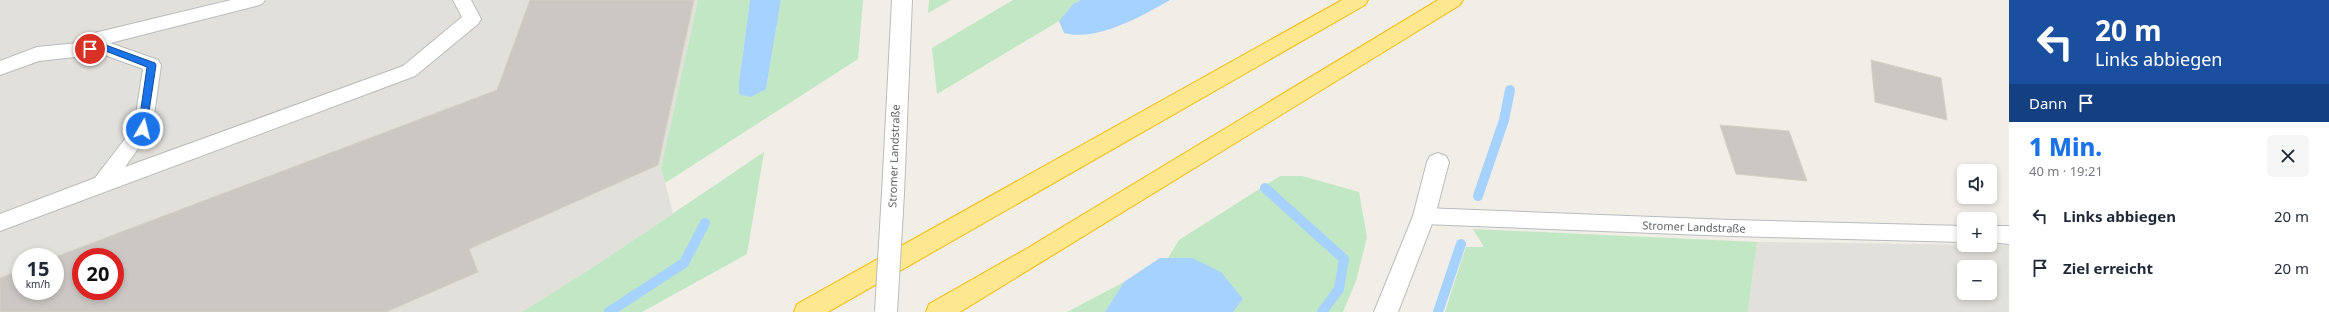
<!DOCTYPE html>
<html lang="de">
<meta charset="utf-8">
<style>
body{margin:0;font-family:"Noto Sans",sans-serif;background:#f6f6f7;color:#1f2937;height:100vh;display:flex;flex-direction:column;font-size:15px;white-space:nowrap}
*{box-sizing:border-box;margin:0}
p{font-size:13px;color:#747a83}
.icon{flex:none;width:22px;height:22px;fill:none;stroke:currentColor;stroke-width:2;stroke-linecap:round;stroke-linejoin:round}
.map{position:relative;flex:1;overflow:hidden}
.details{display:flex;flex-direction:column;background:#fff;width:320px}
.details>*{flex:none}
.banner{background:#1a4fa0;color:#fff;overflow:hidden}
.buttons{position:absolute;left:1957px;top:164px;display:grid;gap:8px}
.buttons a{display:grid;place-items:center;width:40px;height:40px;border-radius:6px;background:#fff;box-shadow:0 2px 6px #0003;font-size:20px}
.speed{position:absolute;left:12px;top:248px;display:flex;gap:8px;font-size:20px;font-weight:700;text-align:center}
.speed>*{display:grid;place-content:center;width:52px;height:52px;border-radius:50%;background:#fff;box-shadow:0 2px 6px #0003;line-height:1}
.speed small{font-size:10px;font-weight:400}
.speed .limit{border:6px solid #d22;background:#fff;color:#111}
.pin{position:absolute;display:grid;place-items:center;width:34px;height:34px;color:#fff;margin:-17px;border:2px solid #fff;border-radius:50%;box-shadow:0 1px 4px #0007}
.me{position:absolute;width:44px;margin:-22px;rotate:8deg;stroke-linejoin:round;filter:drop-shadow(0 0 3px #0008)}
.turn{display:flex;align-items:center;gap:14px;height:84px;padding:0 20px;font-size:18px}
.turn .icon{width:52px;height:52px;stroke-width:2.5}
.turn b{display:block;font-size:28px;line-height:34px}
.then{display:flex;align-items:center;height:38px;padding:0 20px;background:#0003;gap:8px;font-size:15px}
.round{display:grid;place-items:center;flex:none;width:42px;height:42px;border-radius:6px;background:#f6f6f7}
.headline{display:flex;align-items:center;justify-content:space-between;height:68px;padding:0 20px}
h1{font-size:24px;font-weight:800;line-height:30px;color:#1a73e8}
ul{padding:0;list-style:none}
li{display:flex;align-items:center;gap:12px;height:52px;padding:0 20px}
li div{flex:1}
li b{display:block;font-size:15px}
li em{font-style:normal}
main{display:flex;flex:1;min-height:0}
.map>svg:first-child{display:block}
.industrial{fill:#e1e0da;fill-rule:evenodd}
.green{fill:#c2e7c5}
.water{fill:#a6d2ff}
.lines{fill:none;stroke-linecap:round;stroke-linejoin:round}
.stream{stroke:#a6d2ff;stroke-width:10}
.building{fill:#cbc8c3;stroke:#d4d0c4;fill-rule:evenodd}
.service-casing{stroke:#b8bbbf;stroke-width:2}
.minor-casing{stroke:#b8bbbf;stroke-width:2}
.secondary-casing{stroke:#b9bcc1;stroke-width:2}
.motorway-casing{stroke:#f5b900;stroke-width:2}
.service{fill:#fff;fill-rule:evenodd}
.minor{fill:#fff;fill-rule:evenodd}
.secondary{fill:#fff;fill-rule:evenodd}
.motorway{fill:#fde890;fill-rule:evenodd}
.secondary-bridge-casing{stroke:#b9bcc1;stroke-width:24;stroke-linecap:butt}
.secondary-bridge{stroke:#fff;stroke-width:22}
.route{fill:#1a73e8;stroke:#114b97}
.labels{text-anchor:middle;stroke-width:3;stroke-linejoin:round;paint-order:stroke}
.street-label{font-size:11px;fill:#5d6166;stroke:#fff}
</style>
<main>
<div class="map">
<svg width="2009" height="312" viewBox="0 0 2009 312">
<rect width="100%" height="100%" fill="#f0eee6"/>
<g class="industrial">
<path d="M0,0H698L661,168L673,213L595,266L522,312H0ZM21,257H55V291H21ZM81,257H115V291H81Z"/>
<path d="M1757,242L2009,245V312H1748ZM1964,267H1990V293H1964Z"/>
</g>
<g class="green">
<polygon points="698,0 750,0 739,82 766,89 781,0 863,0 858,59 665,183 661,168"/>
<polygon points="929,0 951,0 928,13"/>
<polygon points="1013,0 1081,0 1073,4 1059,21 937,94 932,48"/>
<polygon points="764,152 747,254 642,312 522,312 595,266"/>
<polygon points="1280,176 1302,176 1359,192 1367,237 1356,281 1343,312 1233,312 1243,299 1192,258 1168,258 1179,240"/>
<polygon points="1473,229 1757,242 1748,312 1445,312 1466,247 1484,247"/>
<polygon points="1124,282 1105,312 1067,312"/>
</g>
<g class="water">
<polygon points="750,0 781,0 766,89 751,97 739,94 739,82"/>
<path d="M1081,0H1170C1142,16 1097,42 1064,33L1059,21L1073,4Z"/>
<polygon points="1160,258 1192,258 1221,272 1243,299 1233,312 1105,312 1124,282"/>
</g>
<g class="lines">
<g class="stream">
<polyline points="1265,188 1344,259 1339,289 1322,312"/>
<polyline points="1478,196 1504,120 1510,90"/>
<polyline points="609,312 684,263 705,223"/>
<polyline points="1438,312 1461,244"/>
</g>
</g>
<g class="building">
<path d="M530,0H694L658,165L469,249L478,272L386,312H0V278L21,270V291H55V257L497,90ZM81,257H115V291H81Z"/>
<polygon points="1871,60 1941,78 1947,120 1875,102"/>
<polygon points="1720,125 1789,131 1807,181 1736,174"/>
</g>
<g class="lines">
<defs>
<g id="service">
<polygon points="231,0 265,0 262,4 256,6 110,43 158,60 161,65 152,129 125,167 403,66 462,17 453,0 471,0 481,19 478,24 415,76 0,231 0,214 95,178 134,127 143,69 102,54 39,61 0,75 0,61 37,47 78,43 80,37 86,35"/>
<polygon points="1424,208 1731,220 1964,226 1964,242 1731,236 1424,224 1417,222 1414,216 1417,210"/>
<polygon points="1990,226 2009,226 2009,244 1990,242"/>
</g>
<polygon id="minor" points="1438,153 1446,156 1449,162 1435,216 1398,312 1374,312 1413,216 1427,162 1430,156"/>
<polygon id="secondary" points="892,0 912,0 904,193 901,200 893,202 885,200 882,193"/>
<g id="motorway">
<polygon points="1342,0 1368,0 1365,5 828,312 794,312 797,304"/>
<polygon points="1438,0 1463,0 1460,5 960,312 926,312 929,304 1026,249"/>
</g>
</defs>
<use href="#service" class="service-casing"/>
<use href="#minor" class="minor-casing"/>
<use href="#secondary" class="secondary-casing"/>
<use href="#motorway" class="motorway-casing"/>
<use href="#service" class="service"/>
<use href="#minor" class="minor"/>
<use href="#secondary" class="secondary"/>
<use href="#motorway" class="motorway"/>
<defs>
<polyline id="secondary-bridge" points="886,312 893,193"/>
</defs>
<use href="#secondary-bridge" class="secondary-bridge-casing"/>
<use href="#secondary-bridge" class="secondary-bridge"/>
</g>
<polygon class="route" points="103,44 155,63 156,65 146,131 143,132 138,129 147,67 103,50 90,52 86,49 90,45"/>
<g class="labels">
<g class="street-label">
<text transform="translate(894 156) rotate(-88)" y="4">Stromer Landstraße</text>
<text transform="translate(1694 227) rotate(2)" y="4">Stromer Landstraße</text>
</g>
</g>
</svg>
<div class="buttons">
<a><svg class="icon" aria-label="sound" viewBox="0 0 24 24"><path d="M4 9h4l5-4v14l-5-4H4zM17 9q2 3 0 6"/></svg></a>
<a>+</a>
<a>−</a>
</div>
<div class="speed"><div>15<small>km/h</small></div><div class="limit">20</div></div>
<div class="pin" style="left:90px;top:49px;background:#d93025"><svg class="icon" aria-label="arrive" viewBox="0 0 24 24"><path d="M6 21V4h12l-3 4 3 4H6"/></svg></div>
<svg class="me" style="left:143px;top:129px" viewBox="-20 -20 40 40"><circle r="17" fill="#1a73e8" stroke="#fff" stroke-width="3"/><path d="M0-11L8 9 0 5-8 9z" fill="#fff"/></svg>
</div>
<section class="details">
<div class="banner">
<div class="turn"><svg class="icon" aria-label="left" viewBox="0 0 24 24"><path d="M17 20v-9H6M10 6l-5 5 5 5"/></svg><div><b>20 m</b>Links abbiegen</div></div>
<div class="then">Dann<svg class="icon" aria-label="arrive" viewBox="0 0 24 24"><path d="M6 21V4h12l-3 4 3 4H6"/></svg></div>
</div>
<div class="headline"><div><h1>1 Min.</h1><p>40 m · 19:21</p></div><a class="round"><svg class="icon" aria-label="close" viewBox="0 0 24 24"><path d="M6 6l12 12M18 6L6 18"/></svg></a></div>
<ul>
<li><svg class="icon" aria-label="left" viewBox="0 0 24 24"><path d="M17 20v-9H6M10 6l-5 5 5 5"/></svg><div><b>Links abbiegen</b></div><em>20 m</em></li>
<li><svg class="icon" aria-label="arrive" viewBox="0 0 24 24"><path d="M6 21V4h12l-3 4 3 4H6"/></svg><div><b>Ziel erreicht</b></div><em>20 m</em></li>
</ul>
</section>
</main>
